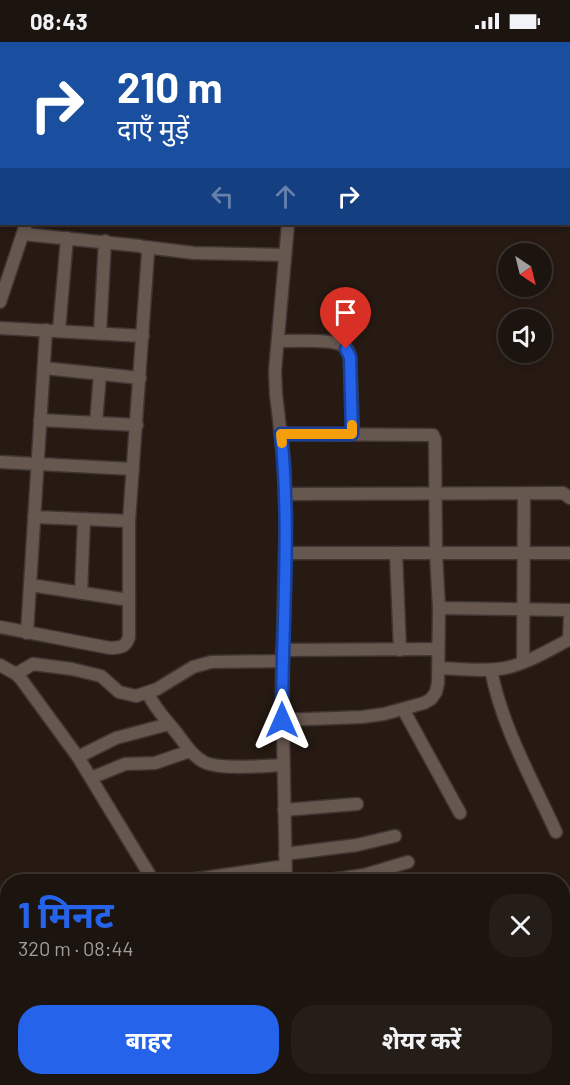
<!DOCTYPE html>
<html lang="hi">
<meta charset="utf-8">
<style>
body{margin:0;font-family:Barlow,"Noto Sans Devanagari",sans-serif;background:#251d17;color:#f1f3f6;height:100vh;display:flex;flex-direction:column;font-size:22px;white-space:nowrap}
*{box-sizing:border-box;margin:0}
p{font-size:20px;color:#a09e9e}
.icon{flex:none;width:33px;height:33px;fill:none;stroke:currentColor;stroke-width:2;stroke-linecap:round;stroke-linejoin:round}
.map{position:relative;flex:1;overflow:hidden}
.side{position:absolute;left:0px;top:832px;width:570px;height:212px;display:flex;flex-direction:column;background:#1c140e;border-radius:24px 24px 0 0;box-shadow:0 3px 9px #0003,0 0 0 2px #3a332e}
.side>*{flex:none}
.banner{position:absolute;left:0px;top:0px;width:570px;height:183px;box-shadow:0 3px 9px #0003,0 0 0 2px #3a332e;background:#1a4fa0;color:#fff;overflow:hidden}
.needle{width:39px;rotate:145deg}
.tools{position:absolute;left:498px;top:201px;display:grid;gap:12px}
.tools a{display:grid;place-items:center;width:54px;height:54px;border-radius:50%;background:#1c140e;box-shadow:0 3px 9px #0003,0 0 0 2px #3a332e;font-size:30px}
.pin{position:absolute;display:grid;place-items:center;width:51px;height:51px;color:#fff;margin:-62px -26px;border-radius:50% 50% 50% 0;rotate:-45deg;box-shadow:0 0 6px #0007}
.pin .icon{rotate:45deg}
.me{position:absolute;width:66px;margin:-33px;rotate:0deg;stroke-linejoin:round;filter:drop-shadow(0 0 4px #0008)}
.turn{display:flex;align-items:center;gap:21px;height:126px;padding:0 18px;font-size:27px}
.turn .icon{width:78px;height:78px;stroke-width:2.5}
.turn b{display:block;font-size:42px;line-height:51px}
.lanes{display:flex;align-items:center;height:57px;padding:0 18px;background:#0003;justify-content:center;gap:30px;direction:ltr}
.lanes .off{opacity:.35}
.round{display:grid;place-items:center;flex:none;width:63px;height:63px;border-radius:24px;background:#251d17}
.headline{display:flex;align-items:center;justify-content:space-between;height:102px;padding:0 18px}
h1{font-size:36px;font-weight:700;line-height:45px;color:#2563eb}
.cta{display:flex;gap:12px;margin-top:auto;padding:12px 18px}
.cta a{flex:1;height:69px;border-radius:24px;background:#2563eb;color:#fff;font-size:24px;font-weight:700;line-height:69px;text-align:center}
.cta a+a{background:#251d17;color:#f1f3f6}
.status{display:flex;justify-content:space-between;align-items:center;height:42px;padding:0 30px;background:#1c140e;direction:ltr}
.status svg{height:16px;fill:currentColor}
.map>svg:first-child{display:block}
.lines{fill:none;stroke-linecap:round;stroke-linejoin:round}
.minor-casing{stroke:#3f3532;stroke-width:15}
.minor{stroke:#66574f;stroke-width:12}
.route-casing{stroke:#184099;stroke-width:15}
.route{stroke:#2563eb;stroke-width:10}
.slow{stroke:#f59e0b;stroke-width:10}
</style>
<div class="status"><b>08:43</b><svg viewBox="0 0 49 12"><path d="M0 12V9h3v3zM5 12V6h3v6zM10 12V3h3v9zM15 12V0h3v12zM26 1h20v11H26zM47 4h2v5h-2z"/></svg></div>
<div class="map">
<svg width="570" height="1043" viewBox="0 0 570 1043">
<rect width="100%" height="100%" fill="#261a13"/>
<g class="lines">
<defs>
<g id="minor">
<polyline points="7,0 7,2"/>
<polyline points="42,0 43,2"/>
<polyline points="272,0 272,2"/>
<polyline points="340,0 340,2"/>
<polyline points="402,0 402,2"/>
<polyline points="466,0 466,2"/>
<polyline points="125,2 126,0"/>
<polyline points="210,2 211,0"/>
<polyline points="247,2 255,0"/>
<polyline points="292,2 297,0"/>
<polyline points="413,2 417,0"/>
<polyline points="559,2 561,0"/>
<polyline points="0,41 2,43"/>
<polyline points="568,64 570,66"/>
<polyline points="0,125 2,123"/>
<polyline points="568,144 570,146"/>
<polyline points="145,205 194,211 285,213"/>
<polyline points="0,260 26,182"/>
<polyline points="0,286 143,294"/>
<polyline points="59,288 67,196"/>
<polyline points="100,291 105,199"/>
<path d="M278,299C291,299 332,297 342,303C347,306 349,310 350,315L353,391"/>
<polyline points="44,326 140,336"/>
<polyline points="40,378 137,383"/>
<polyline points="96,381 100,332"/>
<polyline points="281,392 433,393 435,398 436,511 439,566 438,641 436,650 431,657 424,661 384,672 362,675 282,678"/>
<polyline points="0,420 133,427"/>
<polyline points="285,452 563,451 570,456"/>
<polyline points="34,475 129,479"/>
<polyline points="287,511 570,511"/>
<polyline points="396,511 400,608"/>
<polyline points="30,543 129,558"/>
<polyline points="81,551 84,477"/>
<polyline points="439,566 570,568"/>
<path d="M0,585L110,606C120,606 126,605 129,595V479L148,211L147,207L140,204L23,192"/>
<polyline points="27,591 46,288"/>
<polyline points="569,598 570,575"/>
<polyline points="282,608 438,607"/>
<polyline points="523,620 524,452"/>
<polyline points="0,623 16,632 21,637 78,715 154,840"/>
<path d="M439,626C461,627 484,630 505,626C526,622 551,607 570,597"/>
<path d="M491,628C502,685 532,737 556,790"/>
<polyline points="16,632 33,622 72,627 101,634 119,650 136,654 157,647 193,625 211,620 282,619"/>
<path d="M148,652C157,669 164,675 175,689C184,700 191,713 204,720C219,728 264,724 283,723"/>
<polyline points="403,667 460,771"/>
<polyline points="78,715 116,696 169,682"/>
<polyline points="91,736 125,722 155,721 190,709"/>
<polyline points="284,768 357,762"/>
<polyline points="285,812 357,803 395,794"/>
<polyline points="176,840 285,824"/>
<polyline points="286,840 282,640 286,476 284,421 276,352 275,329 288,182"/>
<polyline points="316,840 364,833 408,820"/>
<polyline points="0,883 8,880"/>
<polyline points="444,1036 458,1041 476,1036"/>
<polyline points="498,1036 503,1043"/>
<polyline points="281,1043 281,1036"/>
</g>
</defs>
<use href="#minor" class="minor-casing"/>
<use href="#minor" class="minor"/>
</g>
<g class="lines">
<defs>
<path id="route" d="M282,678C282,582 291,487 281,392H352L350,315L346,307"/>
</defs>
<use href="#route" class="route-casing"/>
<use href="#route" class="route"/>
<polyline class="slow" points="282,401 281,392 352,392 352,383"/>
</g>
</svg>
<div class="tools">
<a><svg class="needle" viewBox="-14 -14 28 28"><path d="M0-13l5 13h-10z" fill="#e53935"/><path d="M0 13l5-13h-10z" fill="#a09e9e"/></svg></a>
<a><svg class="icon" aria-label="sound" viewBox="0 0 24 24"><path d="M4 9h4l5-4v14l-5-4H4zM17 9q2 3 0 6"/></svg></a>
</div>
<div class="pin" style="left:346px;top:307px;background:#d93025"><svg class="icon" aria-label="arrive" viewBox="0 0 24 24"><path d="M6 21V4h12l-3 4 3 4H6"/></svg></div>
<svg class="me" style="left:282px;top:678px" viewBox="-20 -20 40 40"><path d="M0-17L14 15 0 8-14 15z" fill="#2563eb" stroke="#fff" stroke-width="4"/></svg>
<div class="banner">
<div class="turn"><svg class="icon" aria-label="right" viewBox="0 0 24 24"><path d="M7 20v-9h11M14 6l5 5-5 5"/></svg><div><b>210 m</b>दाएँ मुड़ें</div></div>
<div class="lanes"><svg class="icon off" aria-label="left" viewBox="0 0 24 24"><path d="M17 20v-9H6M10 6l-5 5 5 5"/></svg><svg class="icon off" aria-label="ahead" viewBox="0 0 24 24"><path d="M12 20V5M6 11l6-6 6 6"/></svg><svg class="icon" aria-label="right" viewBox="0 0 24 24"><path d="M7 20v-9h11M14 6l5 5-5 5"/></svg></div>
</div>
<section class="side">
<div class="headline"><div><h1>1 मिनट</h1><p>320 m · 08:44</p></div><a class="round"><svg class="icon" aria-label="close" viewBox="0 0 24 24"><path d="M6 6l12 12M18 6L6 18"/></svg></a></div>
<div class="cta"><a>बाहर</a><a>शेयर करें</a></div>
</section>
</div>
